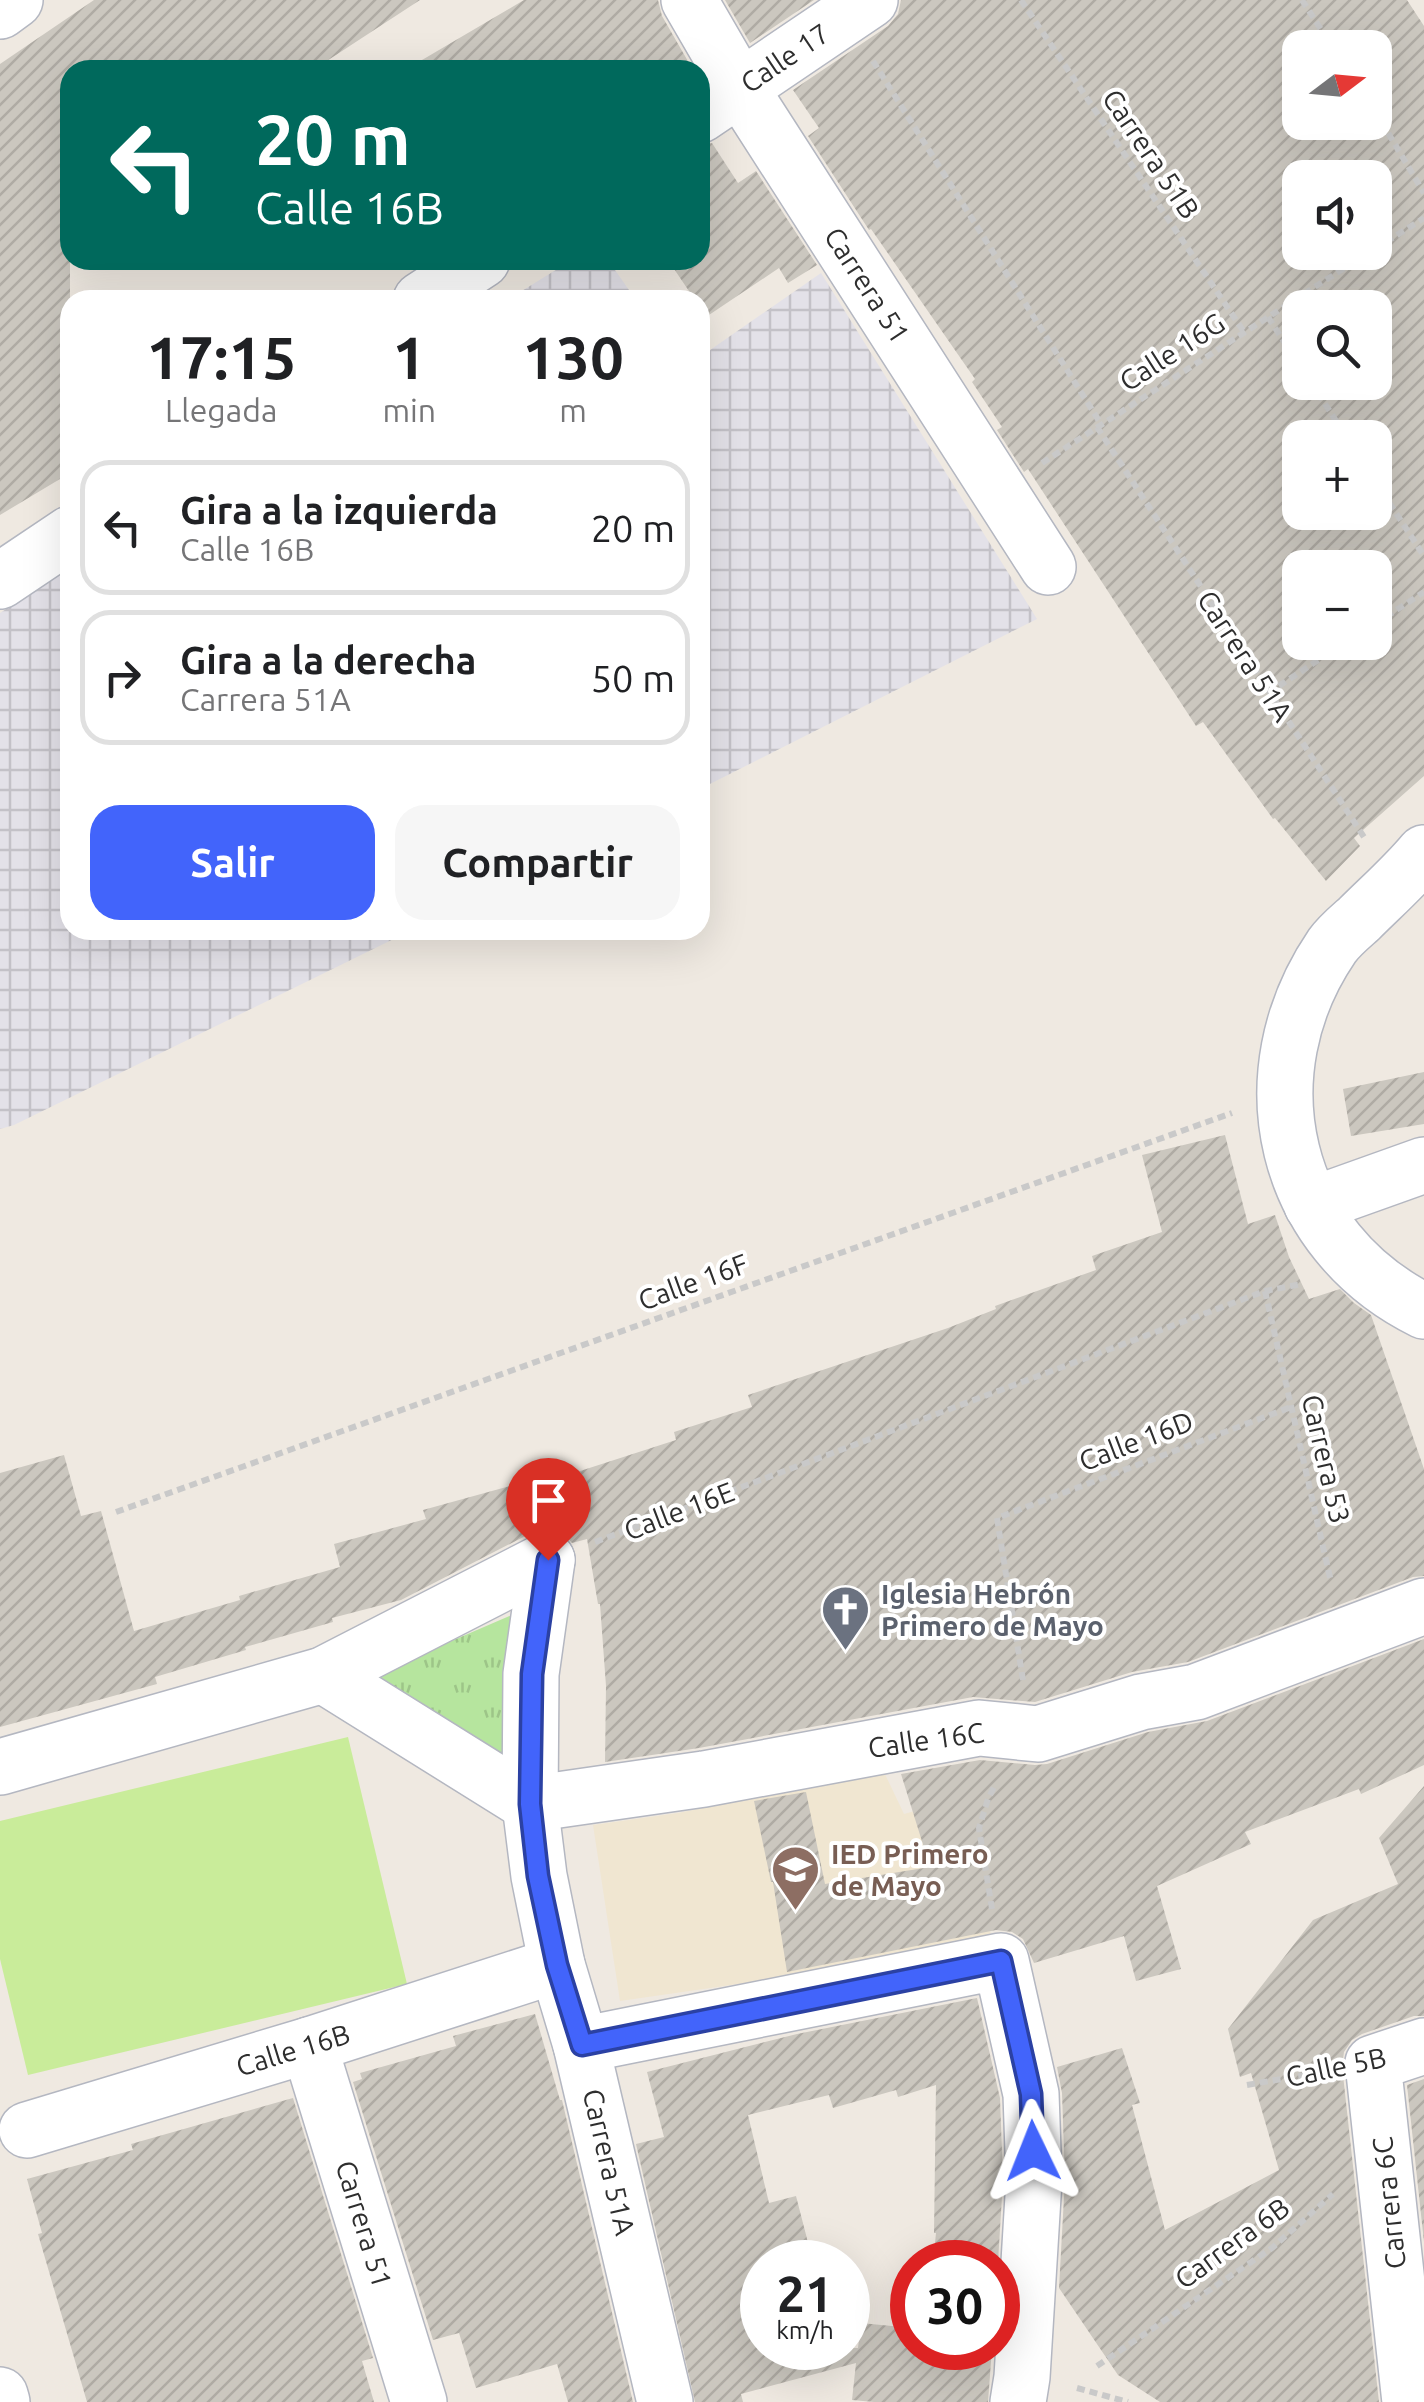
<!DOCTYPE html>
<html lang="es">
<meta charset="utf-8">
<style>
body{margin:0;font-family:Ubuntu,sans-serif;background:#f6f6f6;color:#202124;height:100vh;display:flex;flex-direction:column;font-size:38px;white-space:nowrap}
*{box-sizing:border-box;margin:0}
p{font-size:32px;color:#757577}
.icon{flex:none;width:55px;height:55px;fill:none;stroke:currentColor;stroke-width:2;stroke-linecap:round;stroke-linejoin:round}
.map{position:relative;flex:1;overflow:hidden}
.sheet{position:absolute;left:60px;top:290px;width:650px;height:650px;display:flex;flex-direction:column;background:#fff;border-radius:30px;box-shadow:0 10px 40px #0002}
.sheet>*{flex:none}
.top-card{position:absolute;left:60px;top:60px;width:650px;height:210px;border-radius:30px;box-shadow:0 10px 40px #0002;background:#00695c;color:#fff;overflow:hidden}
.needle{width:65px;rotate:74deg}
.buttons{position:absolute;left:1282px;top:30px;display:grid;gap:20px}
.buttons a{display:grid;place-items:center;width:110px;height:110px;border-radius:20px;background:#fff;box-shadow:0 10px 40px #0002;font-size:50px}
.speed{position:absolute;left:740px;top:2240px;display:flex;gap:20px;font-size:50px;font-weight:700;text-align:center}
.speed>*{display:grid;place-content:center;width:130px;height:130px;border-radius:50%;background:#fff;box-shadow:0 10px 40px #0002;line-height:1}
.speed small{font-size:25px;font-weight:400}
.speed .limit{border:15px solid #d22;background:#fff;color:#111}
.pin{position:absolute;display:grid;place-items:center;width:85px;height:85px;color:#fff;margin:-102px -42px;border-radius:50% 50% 50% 0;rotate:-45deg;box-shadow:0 0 10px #0007}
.pin .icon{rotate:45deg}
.me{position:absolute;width:110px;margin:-55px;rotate:358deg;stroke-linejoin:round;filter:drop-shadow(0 0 8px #0008)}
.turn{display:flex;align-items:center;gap:35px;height:210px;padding:0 30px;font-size:45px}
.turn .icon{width:130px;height:130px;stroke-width:2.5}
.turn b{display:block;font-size:70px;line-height:85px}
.eta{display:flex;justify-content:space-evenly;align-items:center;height:170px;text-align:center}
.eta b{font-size:60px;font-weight:600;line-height:70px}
.primary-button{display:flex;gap:20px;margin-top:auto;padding:20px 30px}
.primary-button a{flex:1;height:115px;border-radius:30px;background:#4264fb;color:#fff;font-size:40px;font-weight:600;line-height:115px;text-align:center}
.primary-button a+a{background:#f6f6f6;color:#202124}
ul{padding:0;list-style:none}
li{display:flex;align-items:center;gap:30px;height:135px;margin:0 20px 15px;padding:0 10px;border:5px solid #e0e0e0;border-radius:30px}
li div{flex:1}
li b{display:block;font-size:38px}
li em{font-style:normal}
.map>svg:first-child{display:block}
.industrial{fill:url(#industrial-grid)}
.education{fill:#f0e6d1}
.grass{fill:url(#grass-tufts)}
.pitch{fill:#c9ec9a}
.building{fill:url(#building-hatch);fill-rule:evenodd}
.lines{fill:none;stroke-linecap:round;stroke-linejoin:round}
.minor-casing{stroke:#b4b7c1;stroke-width:58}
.path{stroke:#c9c9c9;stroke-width:6;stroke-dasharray:8 5;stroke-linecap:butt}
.minor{stroke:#fff;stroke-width:55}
.route-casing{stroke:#2b41a3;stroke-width:25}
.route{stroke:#4264fb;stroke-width:18}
.labels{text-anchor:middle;stroke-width:8;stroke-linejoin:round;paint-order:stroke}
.street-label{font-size:28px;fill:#2e2e2e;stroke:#fff}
.worship-label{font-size:28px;font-weight:bold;fill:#5b616d;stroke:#fff;text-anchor:start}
.education-label{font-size:28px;font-weight:bold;fill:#785e54;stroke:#fff;text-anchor:start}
</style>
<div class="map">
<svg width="1424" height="2402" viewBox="0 0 1424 2402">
<defs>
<pattern id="industrial-grid" width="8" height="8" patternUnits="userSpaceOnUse" patternTransform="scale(2.5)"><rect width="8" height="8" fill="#e3e1e8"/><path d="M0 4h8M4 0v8" fill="none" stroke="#c3c1c7"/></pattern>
<pattern id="grass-tufts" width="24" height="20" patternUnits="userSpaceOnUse" patternTransform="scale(2.5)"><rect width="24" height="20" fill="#b6e59e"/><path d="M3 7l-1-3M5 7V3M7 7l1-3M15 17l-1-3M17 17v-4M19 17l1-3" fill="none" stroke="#9dc588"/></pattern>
<pattern id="building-hatch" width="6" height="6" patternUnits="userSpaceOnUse" patternTransform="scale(2.5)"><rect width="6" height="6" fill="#cbc7bf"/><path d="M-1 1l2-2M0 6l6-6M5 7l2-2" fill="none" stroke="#afaba4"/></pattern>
</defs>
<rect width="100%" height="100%" fill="#efe9e1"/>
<g class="industrial">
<polygon points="572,260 608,260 636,300 507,300"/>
<polygon points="821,273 1037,619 700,789 700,357"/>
<polygon points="70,568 70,930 412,930 14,1125 0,1129 0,613"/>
</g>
<polygon class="education" points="884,1772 904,1814 961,1798 977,1879 994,1947 620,2001 593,1825 678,1813"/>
<polygon class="grass" points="512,1615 502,1757 368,1677"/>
<polygon class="pitch" points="348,1737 407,1984 28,2075 0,1959 0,1821"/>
<g class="building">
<polygon points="94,0 420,0 313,70 70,70 70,473 0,515 0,64"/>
<polygon points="524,0 658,0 662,16 693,70 405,70"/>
<polygon points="725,0 814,0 750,43"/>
<path d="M901,0H1407L1424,26V776L1354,838L1360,846L1326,881L1275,818L1273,819L1203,722L1196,726L1028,469L1024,472L997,430L1002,427L972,382L975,379L871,229L869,230L808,136L819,128L793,90L888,26L898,14ZM1300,48H1375V122H1300ZM1300,178H1375V252H1300ZM1300,308H1375V382H1300ZM1300,438H1375V512H1300ZM1300,568H1375V642H1300Z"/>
<polygon points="712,143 738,183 756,171 817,265 788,283 779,268 706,317 700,308 700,300 695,300 668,260 700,260 700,146"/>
<polygon points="1424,1072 1424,1124 1351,1136 1343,1089"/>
<polygon points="1225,1135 1248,1224 1275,1215 1289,1257 1309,1299 1340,1289 1354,1303 1371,1315 1424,1469 1424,1576 1413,1577 1188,1662 1132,1672 1035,1702 973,1697 699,1748 605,1762 606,1686 600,1604 598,1604 587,1539 572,1543 563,1533 548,1529 533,1532 401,1600 332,1618 333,1622 245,1647 246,1650 155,1677 157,1684 0,1727 0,1473 64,1455 81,1516 101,1511 134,1631 240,1600 239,1596 340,1567 334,1544 426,1519 423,1510 510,1486 512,1493 676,1440 674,1432 752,1407 748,1395 948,1328 996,1309 995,1306 1096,1270 1092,1256 1162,1232 1142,1155"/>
<polygon points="1424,1639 1424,1765 1361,1794 1359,1789 1245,1832 1251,1844 1157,1886 1181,1969 1136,1981 1124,1936 1034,1963 1023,1939 1012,1932 996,1930 787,1972 773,1882 771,1882 754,1801 806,1792 825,1884 930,1867 901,1774 980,1760 1035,1765 1047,1764 1148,1732 1207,1721"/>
<polygon points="1424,1786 1424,2016 1414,2016 1362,2034 1352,2040 1344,2052 1342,2066 1379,2402 1160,2402 1118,2375 1059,2288 1065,2179 1062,2093 1057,2067 1122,2048 1140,2103 1132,2105 1165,2230 1279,2170 1251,2073 1240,2077 1228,2029 1313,1920 1398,1884 1379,1838"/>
<polygon points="977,1998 1000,2098 1003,2180 998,2262 933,2262 936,2233 934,2233 936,2085 898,2097 896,2090 833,2108 829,2095 748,2115 769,2203 796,2196 813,2262 762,2262 762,2348 858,2348 861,2323 912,2328 912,2348 992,2348 988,2402 874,2402 852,2400 856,2363 741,2394 743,2402 695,2402 636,2144 664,2137 647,2072 797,2034"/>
<polygon points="535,2014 560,2100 562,2100 633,2402 568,2402 557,2364 476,2388 459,2333 433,2340 353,2082 362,2079 360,2073 456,2046 453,2036"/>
<polygon points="1424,2079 1424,2242 1407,2085"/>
<polygon points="293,2098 373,2358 362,2361 374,2402 87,2402 38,2234 42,2233 27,2179 133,2150 131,2144"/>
</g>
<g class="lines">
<defs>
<g id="minor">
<polyline points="689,0 740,88 1048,567"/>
<polyline points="0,11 15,0"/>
<polyline points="700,115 870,0"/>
<polyline points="421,300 482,260"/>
<polyline points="0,581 70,534"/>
<path d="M1424,853C1404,877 1381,897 1359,919C1350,927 1339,936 1332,946C1244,1075 1282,1241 1424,1311"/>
<polyline points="1312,1205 1424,1165"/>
<polyline points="547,1560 531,1674 530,1804 539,1876 557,1965 581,2045 665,2402"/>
<polyline points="323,1675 530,1804 704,1779 979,1728 1038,1734 1141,1702 1196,1692 1424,1606"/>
<polyline points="0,1767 323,1675 547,1560"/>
<polyline points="309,2045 419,2402"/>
<polyline points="581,2045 1001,1961 1031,2094 1034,2180 1022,2377 1018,2402"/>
<polyline points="27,2130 309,2045 557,1965"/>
<polyline points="0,2395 2,2402"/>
<polyline points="1410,2402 1373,2063 1424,2046"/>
</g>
</defs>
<use href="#minor" class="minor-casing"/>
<g class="path">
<polyline points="1021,0 1244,332"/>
<polyline points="1302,0 1333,48"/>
<polyline points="873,61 1101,424"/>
<polyline points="1375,111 1424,193"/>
<polyline points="1375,249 1424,218"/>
<polyline points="1268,317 1300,366"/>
<polyline points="1311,382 1347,438"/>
<polyline points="1097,427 1364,837"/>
<polyline points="1042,463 1369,252"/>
<polyline points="1375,481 1424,556"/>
<polyline points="1375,624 1424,592"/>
<polyline points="1268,693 1346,642"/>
<polyline points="1265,1291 1331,1582"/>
<polyline points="116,1512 1232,1113"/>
<polyline points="595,1542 1265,1291 1302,1284"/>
<polyline points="1023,1680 997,1518 1291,1407"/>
<polyline points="992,1909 979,1828 988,1799 995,1785"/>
<polyline points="1247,2085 1322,2072"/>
<polyline points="1097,2366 1272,2248 1333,2194"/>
<polyline points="1077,2388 1128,2402"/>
</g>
<use href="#minor" class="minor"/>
</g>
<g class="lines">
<defs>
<polyline id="route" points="548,1560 532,1674 530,1804 538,1876 557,1965 582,2045 1001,1961 1031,2094 1033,2151"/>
</defs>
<use href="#route" class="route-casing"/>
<use href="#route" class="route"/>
</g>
<defs>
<symbol id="church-pin" viewBox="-11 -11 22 30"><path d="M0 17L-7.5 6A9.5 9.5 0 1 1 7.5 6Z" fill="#6b7280" stroke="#fff"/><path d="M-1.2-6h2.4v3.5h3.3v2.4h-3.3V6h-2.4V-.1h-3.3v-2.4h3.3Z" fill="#fff"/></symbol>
<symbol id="school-pin" viewBox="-11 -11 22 30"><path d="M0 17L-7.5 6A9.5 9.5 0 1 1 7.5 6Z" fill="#8d6e63" stroke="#fff"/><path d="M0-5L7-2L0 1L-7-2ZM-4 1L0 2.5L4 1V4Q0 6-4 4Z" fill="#fff"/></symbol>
</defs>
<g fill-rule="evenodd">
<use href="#church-pin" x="818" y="1582" width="55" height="75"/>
<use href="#school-pin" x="768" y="1842" width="55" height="75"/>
</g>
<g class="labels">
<g class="street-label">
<text transform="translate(785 58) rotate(-34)" y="10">Calle 17</text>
<text transform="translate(1151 154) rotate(56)" y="10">Carrera 51B</text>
<text transform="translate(867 285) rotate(57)" y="10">Carrera 51</text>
<text transform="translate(1172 352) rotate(-33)" y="10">Calle 16G</text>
<text transform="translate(1245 656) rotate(57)" y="10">Carrera 51A</text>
<text transform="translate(693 1282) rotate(-20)" y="10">Calle 16F</text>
<text transform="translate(1136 1441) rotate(-21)" y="10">Calle 16D</text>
<text transform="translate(1326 1459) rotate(77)" y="10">Carrera 53</text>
<text transform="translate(679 1511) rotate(-21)" y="10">Calle 16E</text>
<text transform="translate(926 1740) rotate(-8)" y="10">Calle 16C</text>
<text transform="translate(293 2050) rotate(-17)" y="10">Calle 16B</text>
<text transform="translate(1336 2067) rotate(-12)" y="10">Calle 5B</text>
<text transform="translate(609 2162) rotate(77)" y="10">Carrera 51A</text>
<text transform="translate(1389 2203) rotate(-96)" y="10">Carrera 6C</text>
<text transform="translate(364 2224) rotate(73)" y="10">Carrera 51</text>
<text transform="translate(1232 2243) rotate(-36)" y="10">Carrera 6B</text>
</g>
<g class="worship-label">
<text x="881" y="1604">Iglesia Hebrón<tspan x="881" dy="32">Primero de Mayo</tspan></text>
</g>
<g class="education-label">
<text x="831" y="1864">IED Primero<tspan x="831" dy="32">de Mayo</tspan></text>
</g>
</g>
</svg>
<div class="buttons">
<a><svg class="needle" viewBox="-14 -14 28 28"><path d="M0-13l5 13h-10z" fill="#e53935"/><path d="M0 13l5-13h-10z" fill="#757577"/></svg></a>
<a><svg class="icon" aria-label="sound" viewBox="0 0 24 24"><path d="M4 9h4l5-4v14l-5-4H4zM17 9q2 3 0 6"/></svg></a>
<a><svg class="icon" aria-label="search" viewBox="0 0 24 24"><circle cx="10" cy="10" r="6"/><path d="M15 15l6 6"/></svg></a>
<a>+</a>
<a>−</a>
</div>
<div class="speed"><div>21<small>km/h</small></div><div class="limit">30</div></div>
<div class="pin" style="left:548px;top:1560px;background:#d93025"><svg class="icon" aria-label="arrive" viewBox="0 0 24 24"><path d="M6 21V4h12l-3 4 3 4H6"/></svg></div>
<svg class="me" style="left:1033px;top:2151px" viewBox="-20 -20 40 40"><path d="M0-17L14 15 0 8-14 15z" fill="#4264fb" stroke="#fff" stroke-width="4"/></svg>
<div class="top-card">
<div class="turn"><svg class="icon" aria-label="left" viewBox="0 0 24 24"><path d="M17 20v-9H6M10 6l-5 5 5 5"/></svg><div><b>20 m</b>Calle 16B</div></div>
</div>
<section class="sheet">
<div class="eta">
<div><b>17:15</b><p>Llegada</p></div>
<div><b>1</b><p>min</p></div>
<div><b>130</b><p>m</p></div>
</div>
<ul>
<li><svg class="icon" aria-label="left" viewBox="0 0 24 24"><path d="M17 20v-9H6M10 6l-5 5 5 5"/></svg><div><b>Gira a la izquierda</b><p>Calle 16B</p></div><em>20 m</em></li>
<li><svg class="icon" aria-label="right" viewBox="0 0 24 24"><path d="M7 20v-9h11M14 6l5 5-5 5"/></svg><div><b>Gira a la derecha</b><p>Carrera 51A</p></div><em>50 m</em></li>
</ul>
<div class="primary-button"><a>Salir</a><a>Compartir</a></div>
</section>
</div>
